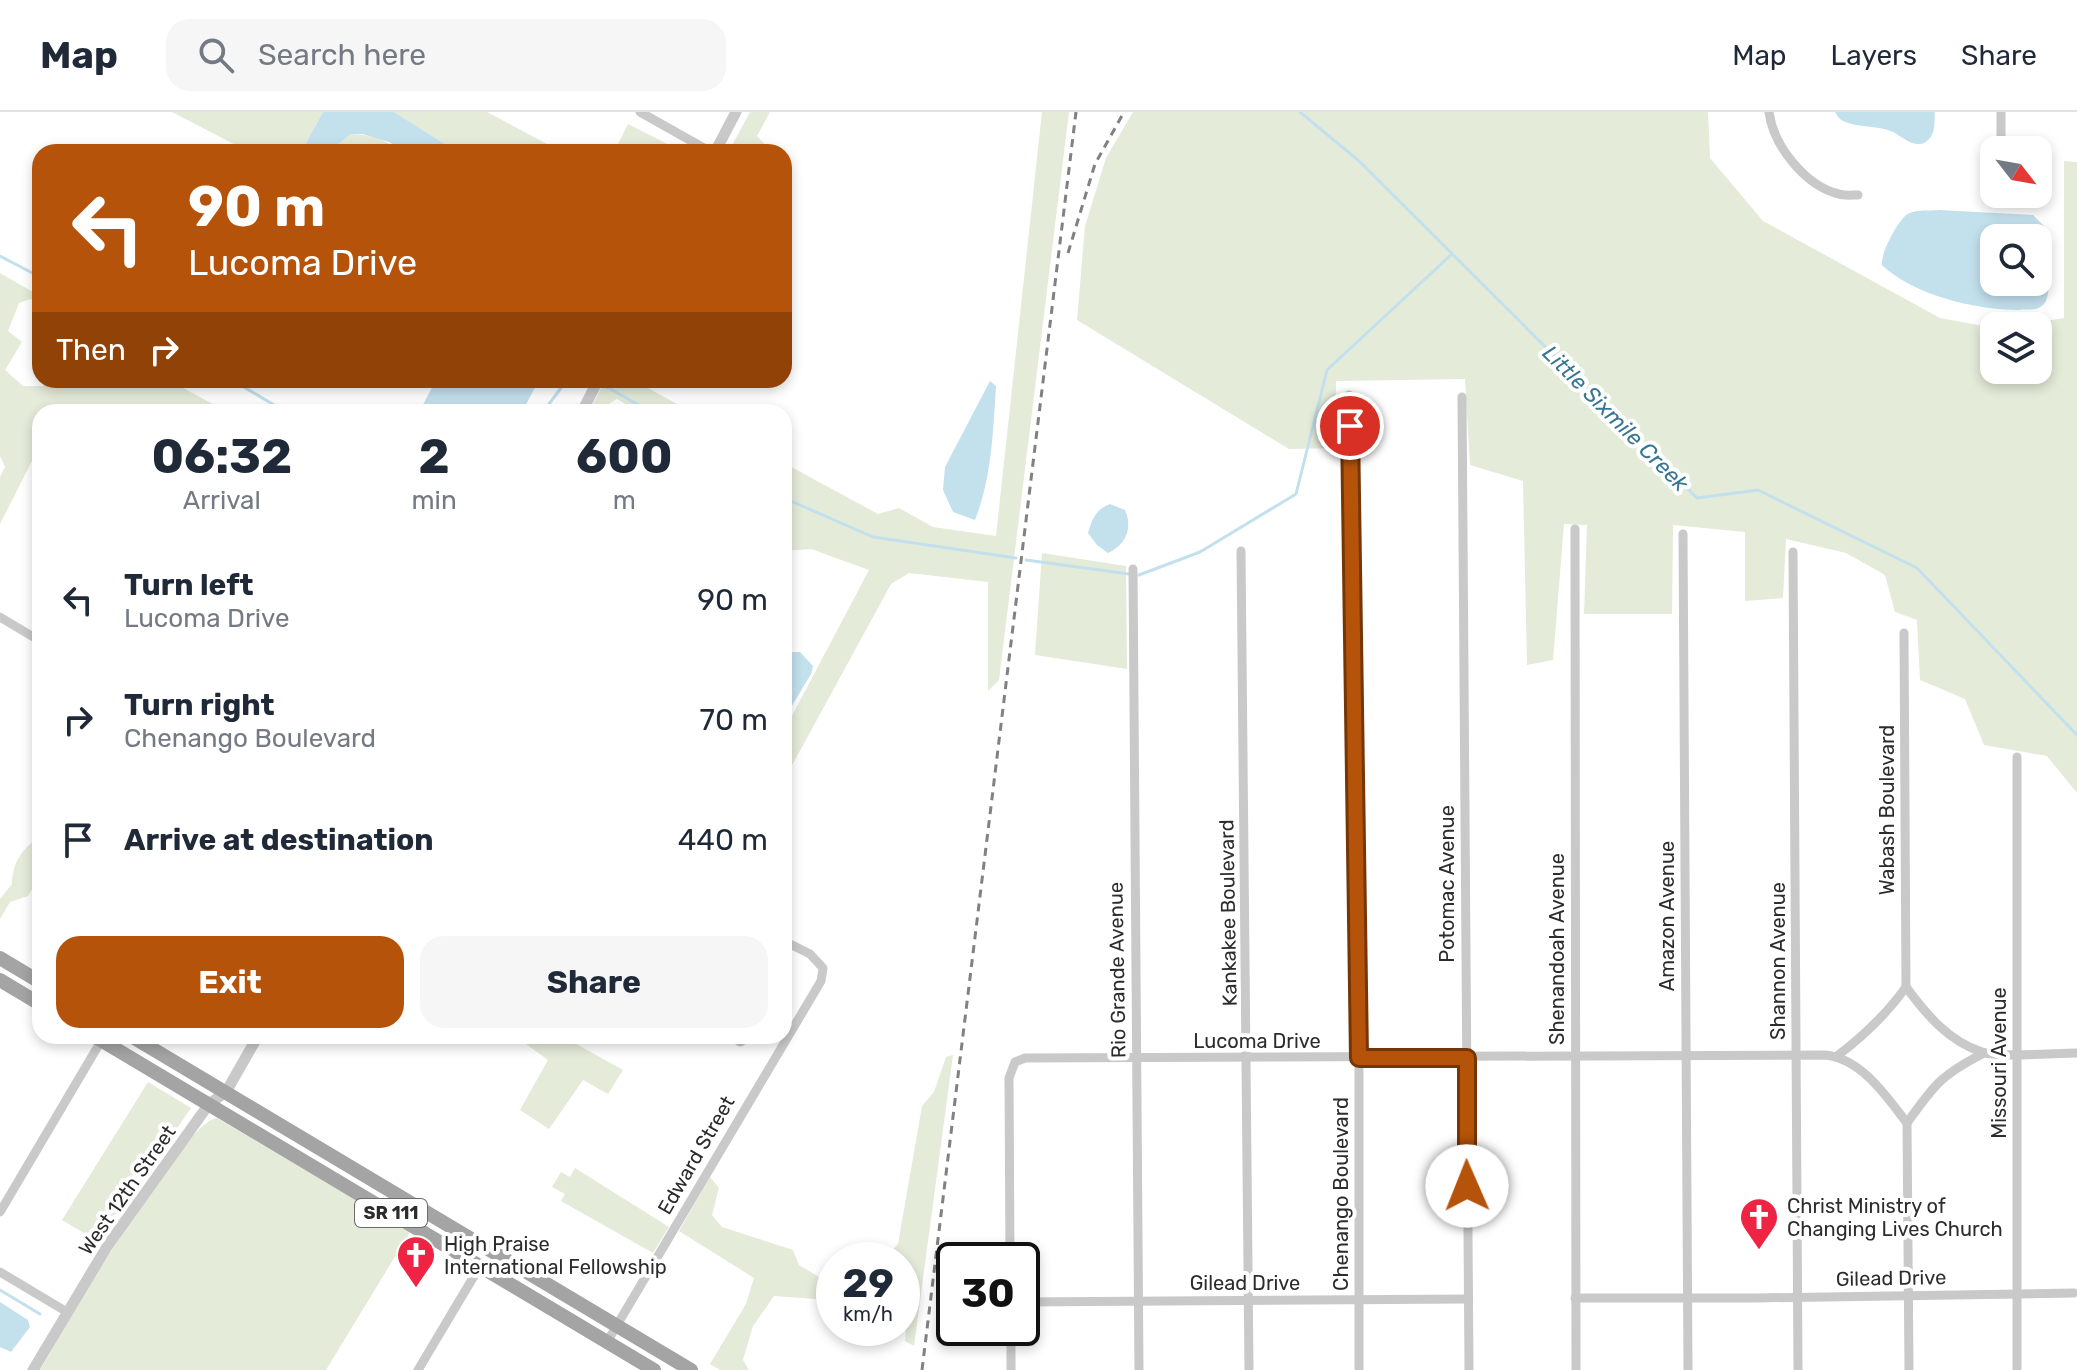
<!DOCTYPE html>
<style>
body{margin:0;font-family:Rubik,sans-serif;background:#f6f6f7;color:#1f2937;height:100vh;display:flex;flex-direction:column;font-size:30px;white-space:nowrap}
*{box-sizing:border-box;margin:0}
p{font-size:26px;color:#747a83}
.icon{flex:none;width:44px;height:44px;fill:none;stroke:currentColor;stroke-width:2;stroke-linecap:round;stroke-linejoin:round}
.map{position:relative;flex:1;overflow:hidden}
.details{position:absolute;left:32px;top:292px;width:760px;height:640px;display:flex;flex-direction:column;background:#fff;border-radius:24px;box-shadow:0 4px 12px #0003}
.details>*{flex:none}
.hud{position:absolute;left:32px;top:32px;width:760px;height:244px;border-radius:24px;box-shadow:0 4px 12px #0003;background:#b45309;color:#fff;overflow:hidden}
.needle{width:52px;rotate:121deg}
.buttons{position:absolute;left:1980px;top:24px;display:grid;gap:16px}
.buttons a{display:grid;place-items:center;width:72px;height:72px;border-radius:16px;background:#fff;box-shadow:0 4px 12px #0003;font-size:40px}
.speed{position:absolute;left:816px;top:1130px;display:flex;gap:16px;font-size:40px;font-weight:700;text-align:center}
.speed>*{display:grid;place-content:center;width:104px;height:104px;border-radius:50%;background:#fff;box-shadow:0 4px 12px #0003;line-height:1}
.speed small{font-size:20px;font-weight:400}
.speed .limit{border:4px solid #111;border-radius:12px;background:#fff;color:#111}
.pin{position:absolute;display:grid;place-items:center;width:68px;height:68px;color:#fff;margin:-34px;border:4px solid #fff;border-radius:50%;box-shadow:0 2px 8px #0007}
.me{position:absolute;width:88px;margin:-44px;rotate:359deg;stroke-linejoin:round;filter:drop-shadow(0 0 6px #0008)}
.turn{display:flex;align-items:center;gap:28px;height:168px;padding:0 24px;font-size:36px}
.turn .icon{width:104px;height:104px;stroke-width:2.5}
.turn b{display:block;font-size:56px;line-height:68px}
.then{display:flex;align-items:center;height:76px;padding:0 24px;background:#0003;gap:16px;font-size:30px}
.eta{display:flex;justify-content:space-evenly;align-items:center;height:136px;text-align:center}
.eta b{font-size:48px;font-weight:700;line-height:56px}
.action{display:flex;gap:16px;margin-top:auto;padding:16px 24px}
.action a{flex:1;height:92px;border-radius:24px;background:#b45309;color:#fff;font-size:32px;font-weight:700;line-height:92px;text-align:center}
.action a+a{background:#f6f6f7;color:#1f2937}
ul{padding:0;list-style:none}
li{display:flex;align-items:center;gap:24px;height:120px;padding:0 24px}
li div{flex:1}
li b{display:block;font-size:30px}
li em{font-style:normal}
header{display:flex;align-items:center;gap:48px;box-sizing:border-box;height:112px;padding:0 40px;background:#fff;border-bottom:2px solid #e0e1e3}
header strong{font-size:38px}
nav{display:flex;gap:44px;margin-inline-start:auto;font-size:28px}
.search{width:560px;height:72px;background:#f6f6f7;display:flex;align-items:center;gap:20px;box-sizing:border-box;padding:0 28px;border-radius:24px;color:#747a83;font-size:30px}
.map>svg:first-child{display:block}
.green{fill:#e4ebd9}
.water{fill:#c3e0ed;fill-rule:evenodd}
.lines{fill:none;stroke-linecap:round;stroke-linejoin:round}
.stream{stroke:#c3e0ed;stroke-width:3}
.minor{stroke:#c9c9c9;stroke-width:9}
.tertiary{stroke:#c9c9c9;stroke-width:11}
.primary{stroke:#a4a4a4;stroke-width:14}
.rail{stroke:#818181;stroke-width:3;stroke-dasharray:8 6;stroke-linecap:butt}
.route-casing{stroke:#753606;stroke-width:20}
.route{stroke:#b45309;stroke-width:14}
.labels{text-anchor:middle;stroke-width:8;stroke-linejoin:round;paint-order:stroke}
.shield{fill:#fff;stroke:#6b6b6b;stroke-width:2}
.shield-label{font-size:18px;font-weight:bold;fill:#2c2c2c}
.street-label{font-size:20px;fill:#2c2c2c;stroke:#fff}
.poi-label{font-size:20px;fill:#2c2c2c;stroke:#fff;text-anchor:start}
.water-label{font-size:22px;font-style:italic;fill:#367692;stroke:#fff}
</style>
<header>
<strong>Map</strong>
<div class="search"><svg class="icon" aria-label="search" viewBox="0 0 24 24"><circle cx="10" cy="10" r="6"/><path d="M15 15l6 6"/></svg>Search here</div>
<nav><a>Map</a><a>Layers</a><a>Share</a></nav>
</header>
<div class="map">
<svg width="2077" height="1258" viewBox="0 0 2077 1258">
<rect width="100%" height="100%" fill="#fff"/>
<g class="green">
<polygon points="172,0 323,0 301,40 249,40"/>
<polygon points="394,0 487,0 562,40 465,40 448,34"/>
<polygon points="750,0 770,0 757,24 772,40 729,39"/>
<polygon points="1042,0 1069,0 999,568 988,579 988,470 909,461 891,472 784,668 784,619 869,458 811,437 784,439 784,351 878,402 899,396 933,415 996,424"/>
<polygon points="1133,0 1708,0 1710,46 1763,109 1940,206 1994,216 1994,258 2038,258 2038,214 2017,214 2064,206 2064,49 2077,50 2077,681 2047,644 1984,633 1965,587 1920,568 1917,508 1895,500 1885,463 1846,441 1786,427 1783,486 1745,489 1745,420 1673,413 1672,502 1584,502 1587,413 1564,412 1553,548 1527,553 1523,369 1470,353 1465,267 1336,269 1335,336 1289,337 1077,208 1085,114 1106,46"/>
<polygon points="628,12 683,40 614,40"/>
<path d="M351,22C371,22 388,30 405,40H328Z"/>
<polygon points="0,161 40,184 40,193 30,187 19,191 8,219 22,230 5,258 23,274 43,274 49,268 145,268 144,275 168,268 228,300 40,300 40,333 0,412 0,365 5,355 0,344"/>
<polygon points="605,268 633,268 692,300 639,300 617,287 607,293 603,300 589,300"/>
<polygon points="1042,441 1126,454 1127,557 1035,543"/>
<path d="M40,726V764L28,784L10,790L0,807V787L12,772C12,753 22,734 40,726Z"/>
<polygon points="515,924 562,924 623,958 608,982 583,968 549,1017 520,998 548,948"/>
<polygon points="953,943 914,1234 905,1229 908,1192 902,1188 902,1148 882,1148 898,1132 922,994 934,980 946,945"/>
<polygon points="148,970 191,996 119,1100 105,1108 94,1127 62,1108"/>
<path d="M217,1006L410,1120L326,1258H40C63,1219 182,1010 217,1006Z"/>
<polygon points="575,1056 669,1115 653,1141 561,1089 565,1082 552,1075 561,1060 570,1065"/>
<polygon points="710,1065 719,1076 712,1103 722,1115 793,1138 799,1153 834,1174 834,1192 828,1188 774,1184 753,1214 743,1248 749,1258 720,1258 710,1252 746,1192 754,1166 679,1119"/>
</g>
<g class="water">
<polygon points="323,0 394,0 448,34 465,40 405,40 389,30 362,22 351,22 328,40 301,40"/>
<path d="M1835,0H1935C1934,10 1936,22 1927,29C1915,38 1903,25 1893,20C1877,13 1858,16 1843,9C1838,6 1838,5 1835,0Z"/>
<path d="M1939,98L2033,103L2045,115C2046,132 2055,182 2043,193C2037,199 2027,197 2019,198C1976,198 1913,183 1882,153C1881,140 1896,113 1905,104C1912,97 1930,99 1939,98ZM2038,126V170H1994V126Z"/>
<polygon points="436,268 539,268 522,300 419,300"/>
<path d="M990,269L996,274C993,319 992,365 975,408L953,400L943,378L945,355Z"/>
<path d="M1110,392L1125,398C1133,416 1126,433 1108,441L1097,433L1088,421C1092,407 1096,397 1110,392Z"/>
<polygon points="793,540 800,540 813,554 811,562 784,607 784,545"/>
<polygon points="0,1190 28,1208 30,1215 11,1240 0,1235"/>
</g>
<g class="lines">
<g class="stream">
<polyline points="1300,0 1359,49 1697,386 1758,378 1917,456 2077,623"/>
<polyline points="0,144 40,165"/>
<polyline points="232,268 286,300"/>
<polyline points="605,274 651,300"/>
<polyline points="543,300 567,268"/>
<polyline points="784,386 873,425 1016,446"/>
<polyline points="1026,448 1129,462"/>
<polyline points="1139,463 1200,440 1296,382 1327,258 1452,142"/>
<polyline points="0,1178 40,1202"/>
</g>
<g class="minor">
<polyline points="640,0 711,40"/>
<path d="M1769,0C1773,33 1805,74 1839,82C1845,84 1852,83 1858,83"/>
<polyline points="2001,0 2001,38"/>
<polyline points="1993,58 1994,55"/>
<polyline points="1349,283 1359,946 1359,1258"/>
<polyline points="1462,285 1469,1258"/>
<polyline points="1575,417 1576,1258"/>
<polyline points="1683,422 1688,1258"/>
<polyline points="1241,439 1249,1258"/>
<polyline points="1793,440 1798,1258"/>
<polyline points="1133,457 1139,1258"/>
<polyline points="0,505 40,529"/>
<polyline points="1904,521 1906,875"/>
<path d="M1906,875C1926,902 1948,929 1982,940C1999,946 2056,941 2077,941"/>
<polyline points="731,924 740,930 751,924"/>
<path d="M1837,944C1865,923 1886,903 1906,875"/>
<polyline points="1907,1011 1909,1258"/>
<path d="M1907,1011C1934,973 1941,963 1984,941"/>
<polyline points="0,1100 104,924"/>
<path d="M1010,1148L1009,966L1015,950L1025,946L1825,943C1861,946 1887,985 1907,1011"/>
<polyline points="0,1160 67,1200"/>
<polyline points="1575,1186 1756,1186 2074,1181"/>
<polyline points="1022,1190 1468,1187"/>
<polyline points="1011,1216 1011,1258"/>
<polyline points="607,1230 821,869 823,856 810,842 784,829"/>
<polyline points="418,1258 480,1154"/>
<polyline points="2017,1258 2017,645"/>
</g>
<g class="tertiary">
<polyline points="715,40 736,0"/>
<polyline points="582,300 598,268"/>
<polyline points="33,1258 108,1133 209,992 226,980 258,924"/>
</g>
<g class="primary">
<polyline points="0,846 40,870"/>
<polyline points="0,868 40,892"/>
<polyline points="94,924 654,1258"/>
<polyline points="131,924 691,1258"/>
</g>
<g class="rail">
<polyline points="1068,141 1095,52 1124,0"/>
<polyline points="922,1258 1076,0"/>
</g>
</g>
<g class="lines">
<defs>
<polyline id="route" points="1350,314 1359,946 1467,946 1467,1074"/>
</defs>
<use href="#route" class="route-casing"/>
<use href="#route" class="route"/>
</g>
<defs>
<symbol id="church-pin" viewBox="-11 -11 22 30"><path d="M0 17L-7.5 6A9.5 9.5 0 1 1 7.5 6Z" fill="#ef2343" stroke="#fff"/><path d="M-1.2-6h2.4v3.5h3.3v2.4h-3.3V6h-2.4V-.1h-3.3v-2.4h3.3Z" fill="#fff"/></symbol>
</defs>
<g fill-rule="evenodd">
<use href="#church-pin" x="1737" y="1083" width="44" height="60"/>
<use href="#church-pin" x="394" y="1121" width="44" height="60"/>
</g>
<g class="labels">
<rect class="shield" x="355" y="1087" width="72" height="28" rx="6"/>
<g class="shield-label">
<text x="391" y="1107">SR 111</text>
</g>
<g class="street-label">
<text transform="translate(1887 698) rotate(-90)" y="7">Wabash Boulevard</text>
<text transform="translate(1447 772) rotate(-90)" y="7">Potomac Avenue</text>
<text transform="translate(1228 801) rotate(-91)" y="7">Kankakee Boulevard</text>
<text transform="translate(1667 804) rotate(-90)" y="7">Amazon Avenue</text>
<text transform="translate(1557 837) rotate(-90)" y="7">Shenandoah Avenue</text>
<text transform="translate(1778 849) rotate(-90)" y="7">Shannon Avenue</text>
<text transform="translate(1117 858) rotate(-91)" y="7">Rio Grande Avenue</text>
<text x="1257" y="936">Lucoma Drive</text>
<text transform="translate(1999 951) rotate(-90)" y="7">Missouri Avenue</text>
<text transform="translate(696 1043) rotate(-60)" y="7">Edward Street</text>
<text transform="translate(127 1078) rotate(-55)" y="7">West 12th Street</text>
<text transform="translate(1341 1082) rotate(-90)" y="7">Chenango Boulevard</text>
<text transform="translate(1891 1166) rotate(-1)" y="7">Gilead Drive</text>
<text x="1245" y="1178">Gilead Drive</text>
</g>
<g class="poi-label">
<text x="1787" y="1101">Christ Ministry of<tspan x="1787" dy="23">Changing Lives Church</tspan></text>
<text x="444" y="1139">High Praise<tspan x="444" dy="23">International Fellowship</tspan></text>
</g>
<g class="water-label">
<text transform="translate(1616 306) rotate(45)" y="8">Little Sixmile Creek</text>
</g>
</g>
</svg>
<div class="buttons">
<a><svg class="needle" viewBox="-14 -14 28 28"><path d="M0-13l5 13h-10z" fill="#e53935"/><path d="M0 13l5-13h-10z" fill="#747a83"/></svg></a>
<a><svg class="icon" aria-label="search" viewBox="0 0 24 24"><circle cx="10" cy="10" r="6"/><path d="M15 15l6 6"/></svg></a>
<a><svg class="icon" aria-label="layers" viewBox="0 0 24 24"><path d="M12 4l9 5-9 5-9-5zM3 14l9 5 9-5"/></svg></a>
</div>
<div class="speed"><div>29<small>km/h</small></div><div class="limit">30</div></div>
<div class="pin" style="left:1350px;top:314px;background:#d93025"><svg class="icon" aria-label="arrive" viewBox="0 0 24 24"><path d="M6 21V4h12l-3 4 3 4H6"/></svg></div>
<svg class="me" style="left:1467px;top:1074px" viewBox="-20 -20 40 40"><circle r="19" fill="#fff"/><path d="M0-13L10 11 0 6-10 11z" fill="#b45309"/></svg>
<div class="hud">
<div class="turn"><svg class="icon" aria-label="left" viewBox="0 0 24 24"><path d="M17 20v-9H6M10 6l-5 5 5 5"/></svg><div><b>90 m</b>Lucoma Drive</div></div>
<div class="then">Then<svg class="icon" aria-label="right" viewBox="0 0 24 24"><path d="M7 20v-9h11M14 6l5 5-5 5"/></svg></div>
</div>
<section class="details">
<div class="eta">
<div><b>06:32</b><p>Arrival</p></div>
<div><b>2</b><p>min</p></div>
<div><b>600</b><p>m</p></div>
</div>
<ul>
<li><svg class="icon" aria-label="left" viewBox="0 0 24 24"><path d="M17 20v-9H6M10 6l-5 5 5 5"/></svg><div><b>Turn left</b><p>Lucoma Drive</p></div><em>90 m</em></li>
<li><svg class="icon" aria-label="right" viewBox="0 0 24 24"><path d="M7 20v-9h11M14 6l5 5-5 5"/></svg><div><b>Turn right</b><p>Chenango Boulevard</p></div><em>70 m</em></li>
<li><svg class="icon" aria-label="arrive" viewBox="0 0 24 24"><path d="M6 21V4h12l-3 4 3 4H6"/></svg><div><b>Arrive at destination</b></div><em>440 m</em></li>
</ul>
<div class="action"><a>Exit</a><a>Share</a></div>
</section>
</div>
